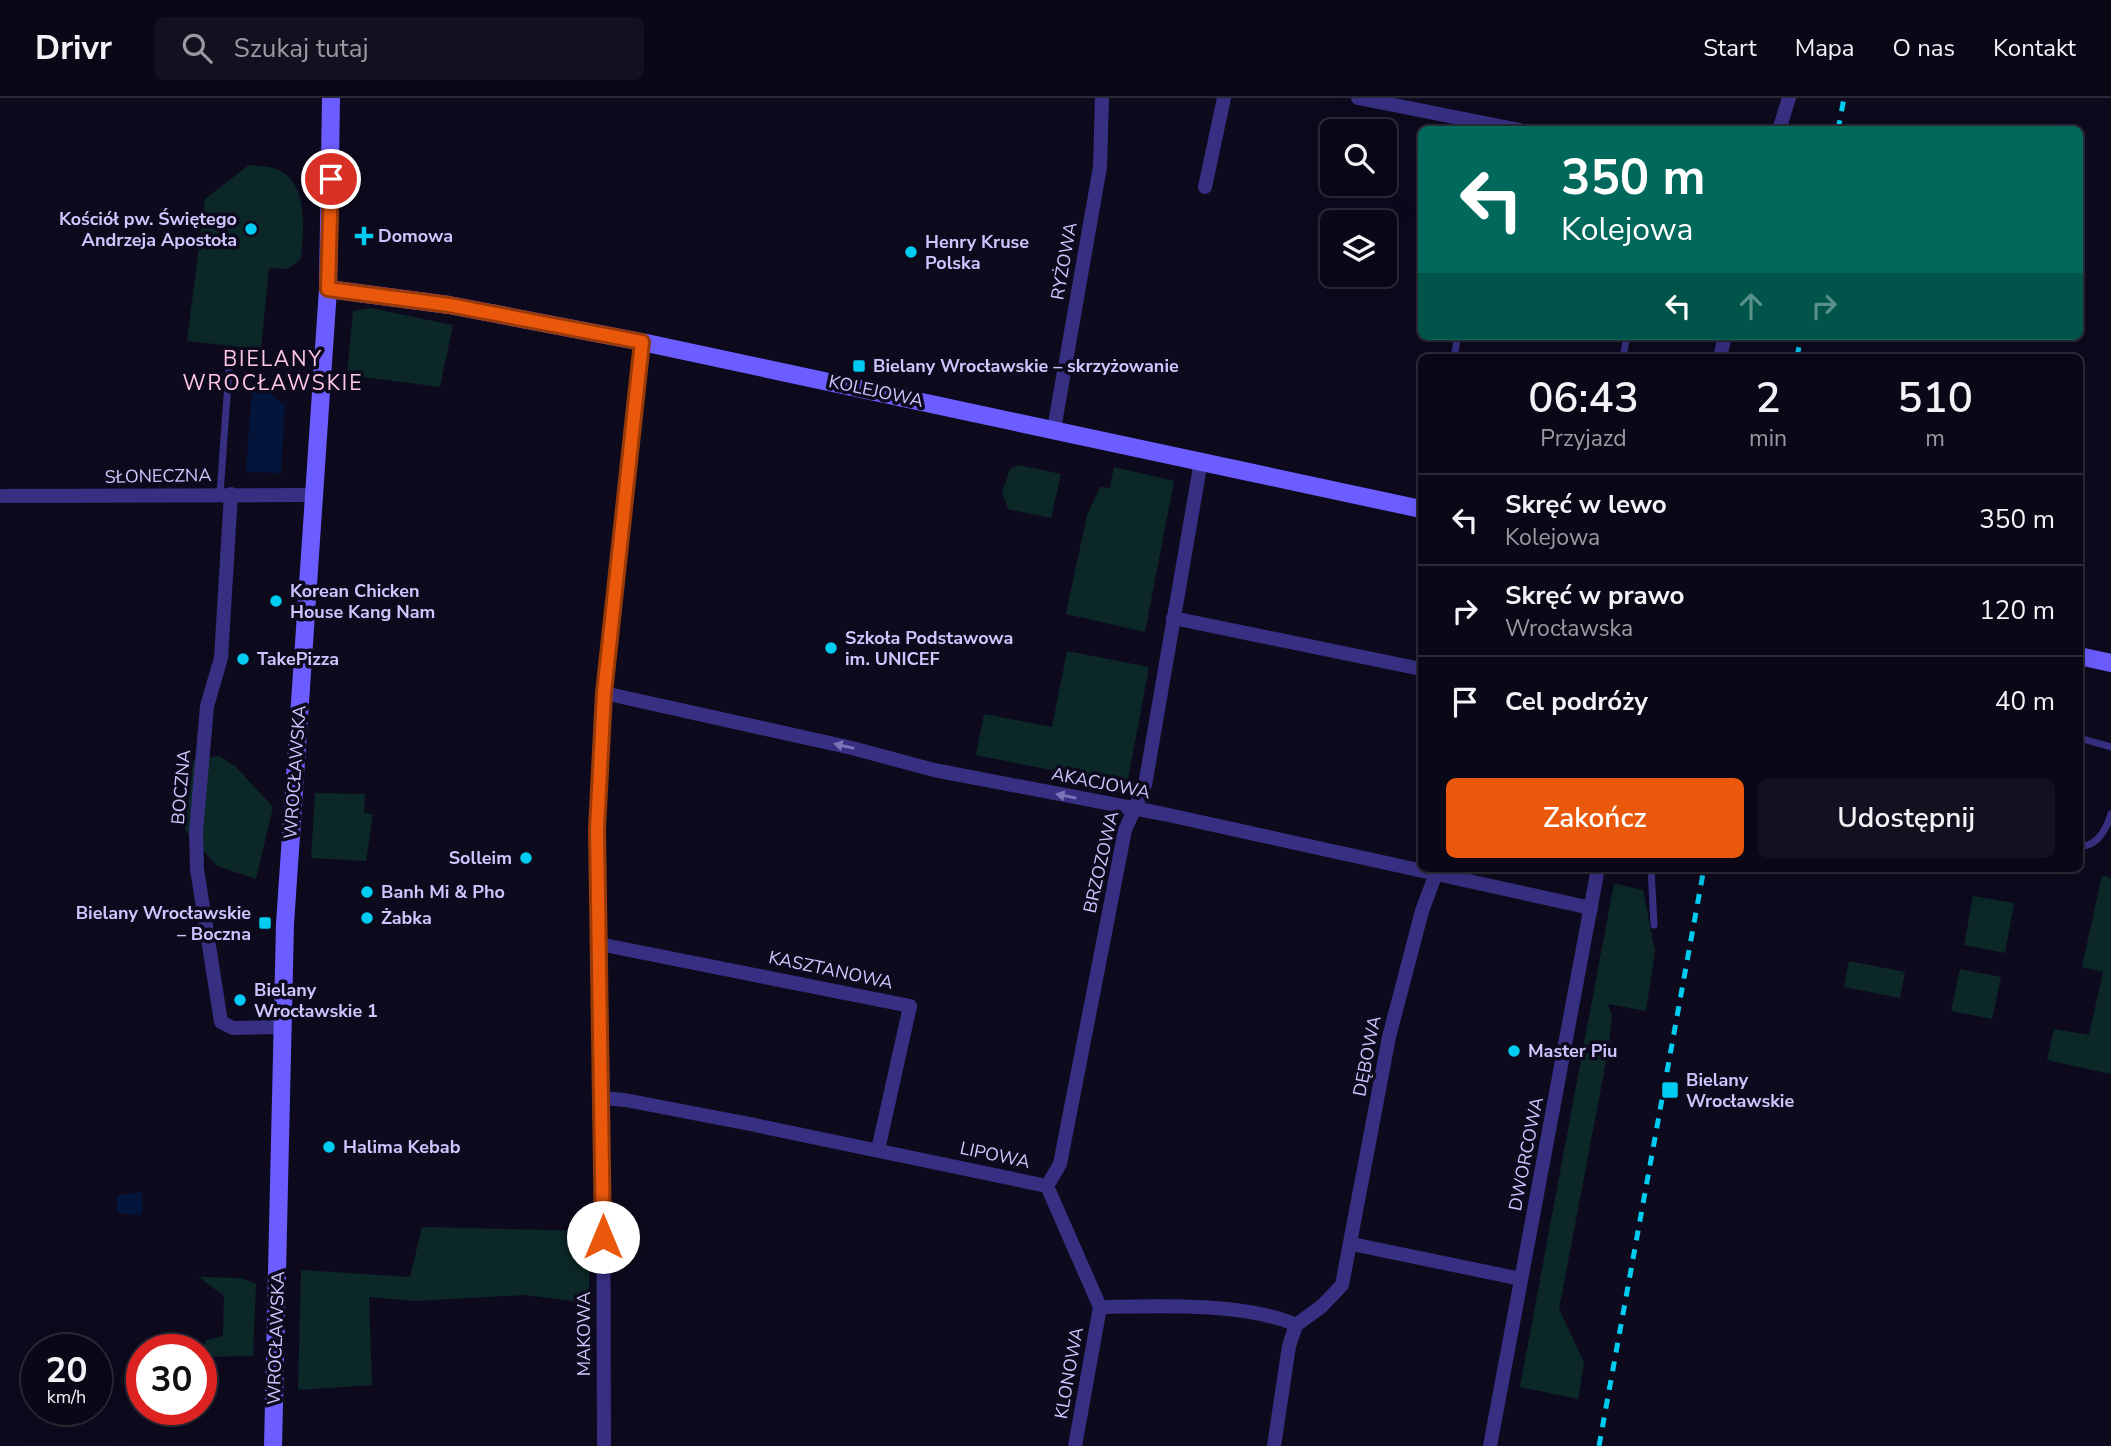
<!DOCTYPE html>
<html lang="pl">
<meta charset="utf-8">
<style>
body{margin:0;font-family:"Nunito Sans",sans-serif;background:#13111f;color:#f1f3f6;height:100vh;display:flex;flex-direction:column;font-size:26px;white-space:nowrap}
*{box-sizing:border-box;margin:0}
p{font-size:23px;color:#999aa1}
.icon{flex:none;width:38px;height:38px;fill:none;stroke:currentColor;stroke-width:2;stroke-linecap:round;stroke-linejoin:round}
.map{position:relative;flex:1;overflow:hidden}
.sheet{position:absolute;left:1418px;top:256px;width:665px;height:518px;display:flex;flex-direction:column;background:#0a0816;border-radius:10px;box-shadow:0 7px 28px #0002,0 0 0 2px #2a2935}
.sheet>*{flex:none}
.guide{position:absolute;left:1418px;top:28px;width:665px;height:214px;border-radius:10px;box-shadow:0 7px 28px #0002,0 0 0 2px #2a2935;background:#00695c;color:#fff;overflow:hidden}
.tools{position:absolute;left:1320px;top:21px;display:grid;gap:14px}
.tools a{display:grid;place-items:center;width:77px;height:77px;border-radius:10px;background:#0a0816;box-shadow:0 7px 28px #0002,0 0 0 2px #2a2935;font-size:35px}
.speed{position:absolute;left:21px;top:1236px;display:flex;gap:14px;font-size:35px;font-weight:700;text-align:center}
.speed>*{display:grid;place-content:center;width:91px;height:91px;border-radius:50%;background:#0a0816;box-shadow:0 7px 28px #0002,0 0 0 2px #2a2935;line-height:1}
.speed small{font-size:18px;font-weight:400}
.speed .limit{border:10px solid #d22;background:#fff;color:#111}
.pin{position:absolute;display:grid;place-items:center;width:60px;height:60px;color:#fff;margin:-30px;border:4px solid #fff;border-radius:50%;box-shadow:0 2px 7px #0007}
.me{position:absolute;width:77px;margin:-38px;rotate:0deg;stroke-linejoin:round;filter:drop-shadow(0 0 5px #0008)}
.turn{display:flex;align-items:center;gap:24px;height:147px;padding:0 28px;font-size:32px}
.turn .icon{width:91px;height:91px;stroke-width:2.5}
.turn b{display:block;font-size:49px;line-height:60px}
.lanes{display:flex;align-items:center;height:66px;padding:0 28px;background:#0003;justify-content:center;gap:35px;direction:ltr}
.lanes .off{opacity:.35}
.eta{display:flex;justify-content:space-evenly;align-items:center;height:119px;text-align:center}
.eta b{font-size:42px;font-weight:600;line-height:49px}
.button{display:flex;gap:14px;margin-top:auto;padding:14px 28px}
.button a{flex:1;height:80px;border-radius:10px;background:#ea580c;color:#fff;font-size:28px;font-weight:600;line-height:80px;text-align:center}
.button a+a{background:#13111f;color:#f1f3f6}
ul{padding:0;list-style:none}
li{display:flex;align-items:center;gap:21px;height:91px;padding:0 28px;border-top:2px solid #2a2935}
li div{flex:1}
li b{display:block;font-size:26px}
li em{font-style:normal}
header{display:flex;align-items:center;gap:42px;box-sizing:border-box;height:98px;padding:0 35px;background:#0a0816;border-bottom:2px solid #2a2935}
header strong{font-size:33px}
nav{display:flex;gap:38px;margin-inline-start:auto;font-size:24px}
.search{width:490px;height:63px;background:#13111f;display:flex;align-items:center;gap:18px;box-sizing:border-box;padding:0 24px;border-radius:10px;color:#999aa1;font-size:26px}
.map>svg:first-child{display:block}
.green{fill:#0c2728}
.water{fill:#04153c}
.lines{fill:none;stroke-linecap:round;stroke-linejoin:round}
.lane{stroke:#373082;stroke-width:7}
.street{stroke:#373082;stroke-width:14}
.secondary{stroke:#6b5dff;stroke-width:18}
.rail{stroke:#00cbf1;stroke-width:5;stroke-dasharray:10 9;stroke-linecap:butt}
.oneway{fill:#7c74ba}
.route-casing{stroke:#983908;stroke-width:18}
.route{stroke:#ea580c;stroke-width:12}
.poi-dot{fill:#00cbf1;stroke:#0e0a1e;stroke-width:2.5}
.labels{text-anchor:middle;stroke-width:7;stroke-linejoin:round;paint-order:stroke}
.poi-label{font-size:18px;font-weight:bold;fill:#d0c6ff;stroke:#0e0a1e;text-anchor:start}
.street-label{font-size:18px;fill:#d0c6ff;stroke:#0e0a1e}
.quarter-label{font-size:21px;letter-spacing:2px;fill:#ffc8e8;stroke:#0e0a1e}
</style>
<header>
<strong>Drivr</strong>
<div class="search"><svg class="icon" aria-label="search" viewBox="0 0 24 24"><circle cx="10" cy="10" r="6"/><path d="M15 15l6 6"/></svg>Szukaj tutaj</div>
<nav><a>Start</a><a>Mapa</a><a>O nas</a><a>Kontakt</a></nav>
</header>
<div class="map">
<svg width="2111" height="1348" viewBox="0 0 2111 1348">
<rect width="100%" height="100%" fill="#0e0a1e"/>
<g class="green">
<path d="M249,67C257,68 268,68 276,71C310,84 303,133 301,161L288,171L269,170L261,251L187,243L205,101Z"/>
<polygon points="370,210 453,227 440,289 347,277 353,213"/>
<polygon points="1018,367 1061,376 1051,420 1008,411 1002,394 1010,371"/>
<polygon points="1114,369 1174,383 1145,534 1066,516 1087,417 1100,389 1110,390"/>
<polygon points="1067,553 1149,569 1128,681 1120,686 976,657 984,616 1052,629"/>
<polygon points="219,658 235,668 273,709 256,781 217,768 185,732 193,663"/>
<polygon points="315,695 365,696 364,714 373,717 366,763 311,760"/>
<polygon points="2102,777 2111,780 2111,976 2047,962 2054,931 2089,937 2103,874 2082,869"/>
<polygon points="1614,785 1643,792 1655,853 1646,913 1608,906 1612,917 1609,948 1559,1211 1584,1264 1578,1301 1520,1289"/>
<polygon points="1973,798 2014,805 2005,855 1964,847"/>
<polygon points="1849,863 1905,874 1900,900 1844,889"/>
<polygon points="1960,871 2001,879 1992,921 1951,913"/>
<polygon points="422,1129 589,1133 589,1205 525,1197 415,1203 369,1199 372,1287 298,1292 301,1172 410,1179"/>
<polygon points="199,1179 241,1180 256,1186 253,1258 201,1259 206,1242 223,1238 224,1198"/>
</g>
<g class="water">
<polygon points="252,290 262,291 285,307 281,375 246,374"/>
<polygon points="142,1094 142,1117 117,1115 117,1097"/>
</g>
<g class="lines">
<g class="lane">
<polyline points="1454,259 1458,238"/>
<polyline points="1623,259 1627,238"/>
<polyline points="2003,259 2003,258"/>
<polyline points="220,396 230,256"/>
<polyline points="2079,640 2111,649"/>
<path d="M2079,748C2097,749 2106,732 2111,716"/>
<polyline points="1651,770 1654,827"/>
</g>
<g class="street">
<polyline points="1358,0 1520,32"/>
<polyline points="1779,32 1789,0"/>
<polyline points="1205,89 1224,0"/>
<polyline points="1720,259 1725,238"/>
<polyline points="1054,331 1100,69 1102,0"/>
<polyline points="231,396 221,560 207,608 196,734 197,771 221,924 233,930 281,929"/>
<polyline points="0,398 316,397"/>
<polyline points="1173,520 1421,571"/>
<polyline points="604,595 852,650 934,672 1164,716 1591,810"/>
<polyline points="599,846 910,908 878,1052"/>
<path d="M603,1000L625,1002L745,1025L1047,1088L1100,1209C1156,1208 1246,1204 1296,1227L1322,1208L1342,1187L1389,939L1422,813L1438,770"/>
<polyline points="1047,1088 1060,1066 1125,732 1145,687 1201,363"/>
<polyline points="1352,1146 1521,1181"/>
<polyline points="604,1348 603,1000 597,731 604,595 642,244"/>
<polyline points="1075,1348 1100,1209"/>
<polyline points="1274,1348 1289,1248 1296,1227"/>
<polyline points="1490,1348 1598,770"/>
</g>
<g class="secondary">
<polyline points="328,191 449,207 642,244 1421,411"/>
<polyline points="2079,558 2111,565"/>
<polyline points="273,1348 285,826 328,191 331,0"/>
</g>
<g class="rail">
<polyline points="1838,32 1844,0"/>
<polyline points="1797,259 1801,238"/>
<polyline points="1599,1348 1704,770"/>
</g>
</g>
<defs><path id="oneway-solid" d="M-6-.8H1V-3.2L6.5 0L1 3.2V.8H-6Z" transform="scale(1.75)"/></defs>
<g class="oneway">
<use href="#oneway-solid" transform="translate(844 648) rotate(-167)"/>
<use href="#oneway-solid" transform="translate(1066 698) rotate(-169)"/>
</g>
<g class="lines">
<defs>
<polyline id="route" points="331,81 328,191 449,207 642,244 604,595 597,731 603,1139"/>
</defs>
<use href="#route" class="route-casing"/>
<use href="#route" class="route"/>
</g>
<g class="poi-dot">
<circle cx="251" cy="131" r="7"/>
<path d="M360.5 127.5h7v7h7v7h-7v7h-7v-7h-7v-7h7z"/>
<circle cx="911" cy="154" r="7"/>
<rect x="852" y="261" width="14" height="14" rx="3.5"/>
<circle cx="276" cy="503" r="7"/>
<circle cx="831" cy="550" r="7"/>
<circle cx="243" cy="561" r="7"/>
<circle cx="526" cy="760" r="7"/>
<circle cx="367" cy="794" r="7"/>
<circle cx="367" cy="820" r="7"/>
<rect x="258" y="818" width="14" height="14" rx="3.5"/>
<circle cx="240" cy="902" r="7"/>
<circle cx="1514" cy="953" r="7"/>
<rect x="1661" y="983" width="18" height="18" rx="3.5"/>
<circle cx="329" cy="1049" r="7"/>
</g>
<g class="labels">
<g class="poi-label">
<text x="237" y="127" text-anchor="end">Kościół pw. Świętego<tspan x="237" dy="21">Andrzeja Apostoła</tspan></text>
<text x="378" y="144">Domowa</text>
<text x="925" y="150">Henry Kruse<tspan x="925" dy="21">Polska</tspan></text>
<text x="873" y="274">Bielany Wrocławskie – skrzyżowanie</text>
<text x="290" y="499">Korean Chicken<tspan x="290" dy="21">House Kang Nam</tspan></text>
<text x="845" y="546">Szkoła Podstawowa<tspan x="845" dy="21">im. UNICEF</tspan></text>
<text x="257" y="567">TakePizza</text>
<text x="512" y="766" text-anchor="end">Solleim</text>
<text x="381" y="800">Banh Mi &amp; Pho</text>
<text x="251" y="821" text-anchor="end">Bielany Wrocławskie<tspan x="251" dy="21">– Boczna</tspan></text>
<text x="381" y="826">Żabka</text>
<text x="254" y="898">Bielany<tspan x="254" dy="21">Wrocławskie 1</tspan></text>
<text x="1528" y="959">Master Piu</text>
<text x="1686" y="988">Bielany<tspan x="1686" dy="21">Wrocławskie</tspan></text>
<text x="343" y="1055">Halima Kebab</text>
</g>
<g class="street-label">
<text transform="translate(1064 163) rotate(-80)" y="6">RYŻOWA</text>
<text transform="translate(876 293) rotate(12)" y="6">KOLEJOWA</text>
<text transform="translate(158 378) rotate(-1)" y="6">SŁONECZNA</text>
<text transform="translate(295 674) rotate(-86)" y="6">WROCŁAWSKA</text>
<text transform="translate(1101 685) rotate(11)" y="6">AKACJOWA</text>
<text transform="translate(181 689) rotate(-85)" y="6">BOCZNA</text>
<text transform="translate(1101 764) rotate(-77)" y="6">BRZOZOWA</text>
<text transform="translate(831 872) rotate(12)" y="6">KASZTANOWA</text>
<text transform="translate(1367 958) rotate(-79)" y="6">DĘBOWA</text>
<text transform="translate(1526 1056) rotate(-79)" y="6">DWORCOWA</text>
<text transform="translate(995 1057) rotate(12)" y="6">LIPOWA</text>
<text transform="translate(584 1236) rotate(-90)" y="6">MAKOWA</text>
<text transform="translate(276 1240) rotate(-88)" y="6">WROCŁAWSKA</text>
<text transform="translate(1069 1275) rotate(-80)" y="6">KLONOWA</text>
</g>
<g class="quarter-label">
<text x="273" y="268">BIELANY<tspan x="273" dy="24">WROCŁAWSKIE</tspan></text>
</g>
</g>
</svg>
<div class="tools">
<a><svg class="icon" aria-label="search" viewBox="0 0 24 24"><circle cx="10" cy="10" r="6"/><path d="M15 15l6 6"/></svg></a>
<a><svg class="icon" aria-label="layers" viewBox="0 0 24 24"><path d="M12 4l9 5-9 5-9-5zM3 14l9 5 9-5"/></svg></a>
</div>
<div class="speed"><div>20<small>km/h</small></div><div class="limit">30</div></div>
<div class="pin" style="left:331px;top:81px;background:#d93025"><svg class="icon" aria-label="arrive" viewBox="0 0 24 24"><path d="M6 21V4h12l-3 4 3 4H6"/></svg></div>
<svg class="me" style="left:603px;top:1139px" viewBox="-20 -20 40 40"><circle r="19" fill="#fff"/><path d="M0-13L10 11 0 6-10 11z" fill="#ea580c"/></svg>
<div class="guide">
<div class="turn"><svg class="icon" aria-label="left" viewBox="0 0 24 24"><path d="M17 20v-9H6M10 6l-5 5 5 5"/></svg><div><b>350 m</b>Kolejowa</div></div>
<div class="lanes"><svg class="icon" aria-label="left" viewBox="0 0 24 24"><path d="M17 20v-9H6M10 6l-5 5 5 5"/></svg><svg class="icon off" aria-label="ahead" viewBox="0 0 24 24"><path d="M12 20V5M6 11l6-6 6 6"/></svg><svg class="icon off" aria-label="right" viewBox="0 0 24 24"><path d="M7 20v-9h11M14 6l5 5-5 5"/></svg></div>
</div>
<section class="sheet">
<div class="eta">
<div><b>06:43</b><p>Przyjazd</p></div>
<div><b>2</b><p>min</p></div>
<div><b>510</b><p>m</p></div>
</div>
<ul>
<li><svg class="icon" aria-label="left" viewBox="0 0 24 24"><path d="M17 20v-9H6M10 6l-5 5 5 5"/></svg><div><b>Skręć w lewo</b><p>Kolejowa</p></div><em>350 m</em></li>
<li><svg class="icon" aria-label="right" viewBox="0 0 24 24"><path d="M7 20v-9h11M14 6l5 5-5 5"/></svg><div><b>Skręć w prawo</b><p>Wrocławska</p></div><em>120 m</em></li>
<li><svg class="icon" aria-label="arrive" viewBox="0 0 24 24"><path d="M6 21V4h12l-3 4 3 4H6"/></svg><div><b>Cel podróży</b></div><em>40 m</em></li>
</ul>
<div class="button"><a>Zakończ</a><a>Udostępnij</a></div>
</section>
</div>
